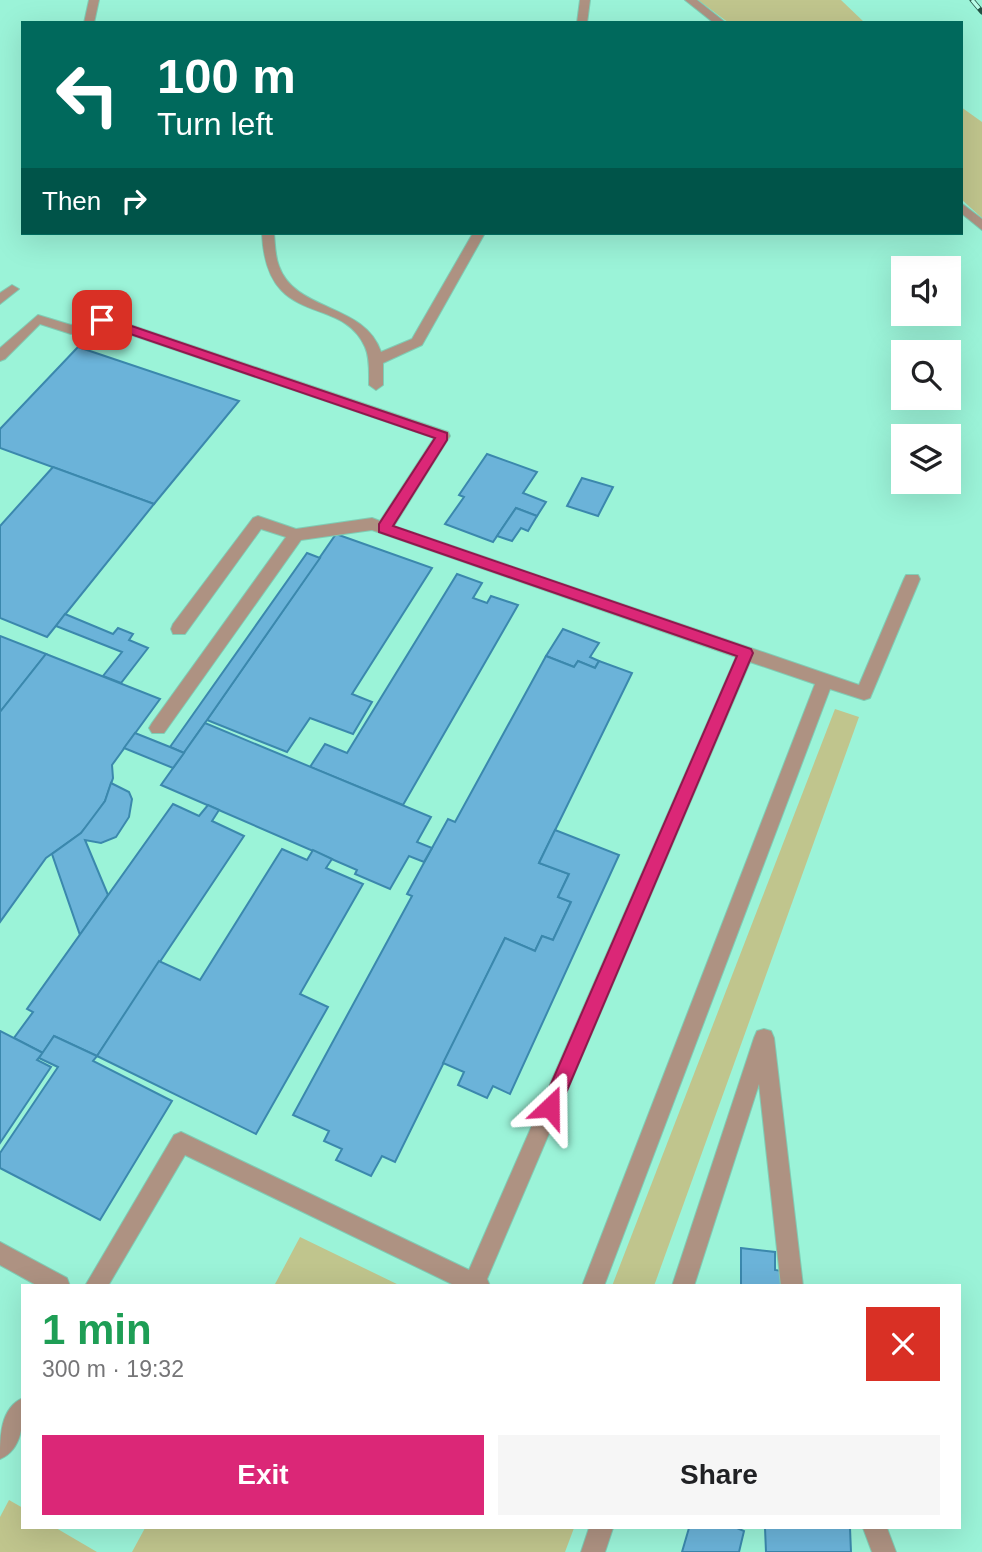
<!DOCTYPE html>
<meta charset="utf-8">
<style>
body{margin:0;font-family:Arial,sans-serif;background:#f6f6f6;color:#202124;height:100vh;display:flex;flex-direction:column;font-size:26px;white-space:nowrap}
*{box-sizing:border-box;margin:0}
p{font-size:23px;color:#757577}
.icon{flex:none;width:38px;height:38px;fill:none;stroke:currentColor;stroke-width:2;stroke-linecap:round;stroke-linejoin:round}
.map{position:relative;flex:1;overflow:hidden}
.panel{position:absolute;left:21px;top:1284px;width:940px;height:245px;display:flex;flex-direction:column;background:#fff;border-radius:0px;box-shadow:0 7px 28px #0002}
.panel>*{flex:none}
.guide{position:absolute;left:21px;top:21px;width:942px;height:214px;border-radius:0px;box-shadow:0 7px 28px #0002;background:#00695c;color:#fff;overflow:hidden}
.tools{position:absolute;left:891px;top:256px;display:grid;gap:14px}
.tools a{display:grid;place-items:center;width:70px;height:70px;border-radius:0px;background:#fff;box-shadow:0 7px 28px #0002;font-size:35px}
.pin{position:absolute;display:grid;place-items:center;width:60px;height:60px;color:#fff;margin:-30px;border-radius:14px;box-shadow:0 4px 10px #0006}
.me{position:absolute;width:77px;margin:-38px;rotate:23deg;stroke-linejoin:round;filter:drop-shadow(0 0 5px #0008)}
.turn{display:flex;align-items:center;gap:24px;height:147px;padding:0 21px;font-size:32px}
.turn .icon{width:91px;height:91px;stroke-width:2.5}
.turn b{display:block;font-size:49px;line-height:60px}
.then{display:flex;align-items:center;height:66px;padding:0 21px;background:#0003;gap:14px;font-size:26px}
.round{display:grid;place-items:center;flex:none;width:74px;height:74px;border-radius:0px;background:#f6f6f6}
.head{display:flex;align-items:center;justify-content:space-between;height:119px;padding:0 21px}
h1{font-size:42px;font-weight:700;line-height:52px;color:#1e9e55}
.cta{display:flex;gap:14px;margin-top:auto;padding:14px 21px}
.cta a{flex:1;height:80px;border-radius:0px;background:#db2777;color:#fff;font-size:28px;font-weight:700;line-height:80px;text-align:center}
.cta a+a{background:#f6f6f6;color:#202124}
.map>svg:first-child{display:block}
.green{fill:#c0c58d}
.building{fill:#6bb3d9;stroke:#3b88ad;stroke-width:2}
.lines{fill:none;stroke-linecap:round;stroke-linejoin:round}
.minor-casing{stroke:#7fcdb5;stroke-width:2}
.minor{fill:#ae9282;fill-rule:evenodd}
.rail-casing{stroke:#235144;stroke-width:5}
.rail{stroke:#b8fde7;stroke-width:3.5;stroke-dasharray:11;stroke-linecap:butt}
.route{fill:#db2777;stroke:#8e194d;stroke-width:2}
</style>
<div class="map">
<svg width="982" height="1552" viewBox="0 0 982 1552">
<rect width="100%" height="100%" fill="#9bf3d8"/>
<g class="green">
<polygon points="698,0 841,0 865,23 729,23"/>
<polygon points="961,107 982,122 982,218 961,199"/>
<polygon points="835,709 859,717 654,1286 612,1286"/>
<polygon points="300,1237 401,1286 274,1286"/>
<polygon points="9,1500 23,1508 23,1528 56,1528 97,1552 0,1552 0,1517"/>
<polygon points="145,1528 574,1528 565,1552 132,1552"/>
</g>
<g class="building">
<polygon points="78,347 239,401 154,504 0,448 0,429"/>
<polygon points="487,454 537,472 523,493 546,502 537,516 516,508 493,542 445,524 464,497 459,495"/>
<polygon points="53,467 154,504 47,637 0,618 0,526"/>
<polygon points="582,478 613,487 598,516 567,506"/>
<polygon points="516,508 537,516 528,531 521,528 512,541 497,536"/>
<polygon points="336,534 432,568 352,694 372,702 353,734 310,718 287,752 207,720"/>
<polygon points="307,553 320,558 207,720 184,753 170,747"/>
<polygon points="457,574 482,583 473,598 487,603 491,596 518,605 403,805 310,767 325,744 347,753"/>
<polygon points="65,614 113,634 118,628 133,634 129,640 148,648 121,683 103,676 122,652 56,626"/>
<polygon points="563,629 599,643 590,657 599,661 595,668 578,661 574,667 546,656"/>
<polygon points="0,636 46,654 0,712"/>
<polygon points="46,654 160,699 112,765 113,778 105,801 93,819 81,833 46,858 0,922 0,712"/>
<polygon points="546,656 574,667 578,661 595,668 599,661 632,673 539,863 569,874 558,897 571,902 553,940 542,936 535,951 505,938 395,1162 382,1156 371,1176 336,1160 342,1149 324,1141 329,1131 293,1115 412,896 407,894 432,848 448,819 455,822"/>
<polygon points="205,723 431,817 417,842 432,848 424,862 409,856 390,889 355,874 357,870 161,785"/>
<polygon points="135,733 170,747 184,753 173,768 124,748"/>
<polygon points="111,783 129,792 132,799 129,817 116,837 101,843 85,840 108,895 80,935 52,854 81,833 105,801"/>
<polygon points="173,804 199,816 208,805 219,810 212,821 244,836 97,1056 54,1036 43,1053 14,1038 33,1012 27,1009"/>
<polygon points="555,830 619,855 510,1094 493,1086 487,1098 458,1085 464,1072 443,1063 505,938 535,951 542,936 553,940 571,902 558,897 569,874 539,863"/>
<polygon points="282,849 307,860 313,850 332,859 326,868 363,884 300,994 328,1007 256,1134 97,1056 159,961 200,980"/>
<polygon points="0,1031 43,1053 37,1060 51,1067 0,1143"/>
<polygon points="54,1036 97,1056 93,1061 172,1101 100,1220 0,1168 0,1153 58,1067 39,1058"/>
<polygon points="741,1248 775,1252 775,1270 782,1271 782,1286 741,1286"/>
<polygon points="689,1528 737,1528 744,1531 739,1552 682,1552"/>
<polygon points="765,1528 850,1528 851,1552 766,1552"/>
</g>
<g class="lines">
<defs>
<g id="minor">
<polygon points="89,0 99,0 94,23 84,23"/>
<polygon points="580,0 590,0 587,23 577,23"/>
<polygon points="685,0 697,0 726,23 714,23"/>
<polygon points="961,203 982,219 982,230 961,213"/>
<path d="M262,233H274C275,244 275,256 279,266C295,312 365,303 381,352L412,339L473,233H485L422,345L383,363V385L376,390L369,385C369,373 370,358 365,347C342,293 266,331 262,233Z"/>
<polygon points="12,285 19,289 0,304 0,293"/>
<polygon points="38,315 71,325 102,316 107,317 448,432 450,436 394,526 859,685 904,579 906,575 918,575 920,579 870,698 864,700 830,689 604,1286 582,1286 815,684 750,662 487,1279 490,1286 456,1286 185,1155 108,1286 85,1286 174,1135 181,1132 469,1270 736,657 372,530 301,540 164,733 152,733 149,728 152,723 286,537 261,529 185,634 173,634 171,629 173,624 253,518 258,516 296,529 372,518 380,521 434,438 102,325 71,334 40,324 5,359 0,361 0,348"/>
<polygon points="764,1029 771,1031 774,1038 803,1286 781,1286 759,1084 694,1286 672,1286 754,1038 757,1031"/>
<polygon points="0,1242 67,1278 70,1286 38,1286 0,1265"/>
<path d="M23,1398C23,1420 24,1449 0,1459C0,1437 0,1408 23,1398Z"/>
<polygon points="589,1528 613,1528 605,1552 581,1552"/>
<polygon points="863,1528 887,1528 896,1552 872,1552"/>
</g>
</defs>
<use href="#minor" class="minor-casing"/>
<use href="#minor" class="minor"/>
<defs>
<polyline id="rail" points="972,0 982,12"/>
</defs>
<use href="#rail" class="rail-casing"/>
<use href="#rail" class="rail"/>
</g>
<polygon class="route" points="102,316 447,433 447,440 393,526 751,649 753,653 557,1114 550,1117 544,1114 541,1107 737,656 379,532 379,524 435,438 98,323 96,320"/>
</svg>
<div class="tools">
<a><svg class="icon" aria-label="sound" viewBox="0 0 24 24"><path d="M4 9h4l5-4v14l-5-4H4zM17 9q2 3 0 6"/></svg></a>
<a><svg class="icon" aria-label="search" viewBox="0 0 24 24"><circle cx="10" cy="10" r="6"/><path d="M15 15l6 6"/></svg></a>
<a><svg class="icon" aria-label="layers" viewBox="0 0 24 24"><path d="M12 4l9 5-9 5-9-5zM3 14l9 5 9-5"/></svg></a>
</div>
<div class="pin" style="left:102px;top:320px;background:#d93025"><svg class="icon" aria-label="arrive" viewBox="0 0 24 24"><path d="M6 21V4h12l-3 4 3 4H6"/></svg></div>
<svg class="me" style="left:550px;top:1107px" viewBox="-20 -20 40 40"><path d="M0-17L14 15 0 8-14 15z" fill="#db2777" stroke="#fff" stroke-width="4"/></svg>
<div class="guide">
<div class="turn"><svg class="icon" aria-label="left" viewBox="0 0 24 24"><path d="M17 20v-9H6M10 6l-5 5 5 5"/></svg><div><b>100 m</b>Turn left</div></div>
<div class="then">Then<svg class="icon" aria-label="right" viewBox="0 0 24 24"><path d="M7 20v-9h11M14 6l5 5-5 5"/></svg></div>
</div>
<section class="panel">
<div class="head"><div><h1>1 min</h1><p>300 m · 19:32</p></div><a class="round" style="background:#d93025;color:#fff"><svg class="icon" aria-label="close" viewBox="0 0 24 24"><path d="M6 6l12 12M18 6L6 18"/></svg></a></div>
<div class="cta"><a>Exit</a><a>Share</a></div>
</section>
</div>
